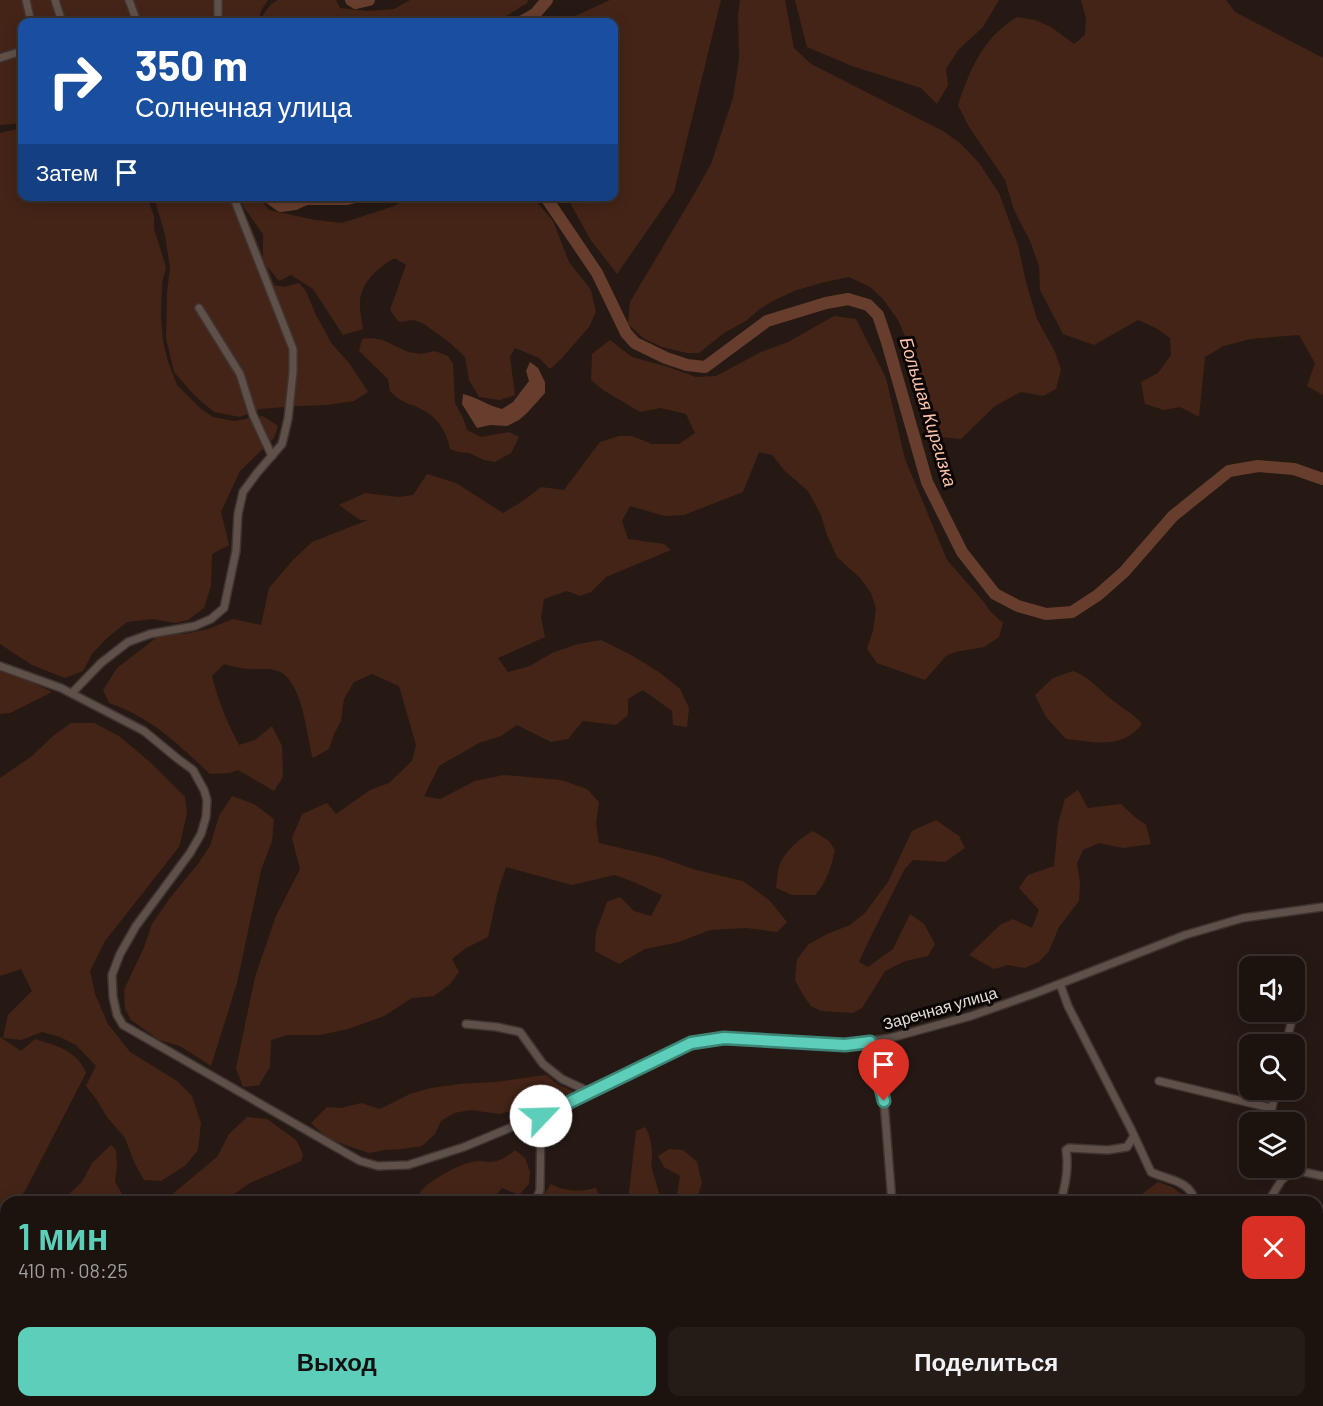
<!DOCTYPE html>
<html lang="ru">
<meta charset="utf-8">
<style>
body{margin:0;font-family:Barlow,sans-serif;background:#251c18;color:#f1f3f6;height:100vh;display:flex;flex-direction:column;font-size:22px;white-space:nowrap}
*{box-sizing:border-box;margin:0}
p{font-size:20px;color:#a09e9e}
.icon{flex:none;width:33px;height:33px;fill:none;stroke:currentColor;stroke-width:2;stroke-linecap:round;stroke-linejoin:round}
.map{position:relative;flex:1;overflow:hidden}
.sheet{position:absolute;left:0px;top:1196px;width:1323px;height:212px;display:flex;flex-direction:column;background:#1c130f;border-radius:18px 18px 0 0;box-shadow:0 3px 15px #0003,0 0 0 2px #3a322f}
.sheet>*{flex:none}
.banner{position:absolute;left:18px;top:18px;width:600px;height:183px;border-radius:12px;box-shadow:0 3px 15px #0003,0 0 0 2px #3a322f;background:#1a4fa0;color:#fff;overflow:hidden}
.tools{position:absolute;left:1239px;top:956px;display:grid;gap:12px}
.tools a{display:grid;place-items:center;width:66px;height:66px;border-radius:12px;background:#1c130f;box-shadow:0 3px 15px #0003,0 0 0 2px #3a322f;font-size:30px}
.pin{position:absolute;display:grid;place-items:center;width:51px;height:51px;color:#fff;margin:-62px -26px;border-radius:50% 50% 50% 0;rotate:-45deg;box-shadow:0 0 6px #0007}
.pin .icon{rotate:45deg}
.me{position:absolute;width:66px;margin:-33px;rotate:66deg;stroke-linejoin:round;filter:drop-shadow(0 0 4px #0008)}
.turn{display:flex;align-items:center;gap:21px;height:126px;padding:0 18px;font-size:27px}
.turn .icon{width:78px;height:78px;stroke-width:2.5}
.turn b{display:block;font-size:42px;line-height:51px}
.then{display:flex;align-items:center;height:57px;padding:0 18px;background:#0003;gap:12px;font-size:22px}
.round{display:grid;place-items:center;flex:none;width:63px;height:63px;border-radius:12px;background:#251c18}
.summary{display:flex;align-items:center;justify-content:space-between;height:102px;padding:0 18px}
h1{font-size:36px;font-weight:600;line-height:45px;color:#5dceb9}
.cta{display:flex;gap:12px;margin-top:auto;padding:12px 18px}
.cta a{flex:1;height:69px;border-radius:12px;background:#5dceb9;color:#111;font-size:24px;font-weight:600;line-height:69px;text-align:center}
.cta a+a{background:#251c18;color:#f1f3f6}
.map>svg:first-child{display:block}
.green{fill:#442417}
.water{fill:#673e2e}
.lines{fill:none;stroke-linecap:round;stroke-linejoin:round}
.river{stroke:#673e2e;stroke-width:12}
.street-casing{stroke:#3e3431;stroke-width:10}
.street{stroke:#60504a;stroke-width:7}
.route-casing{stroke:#3c8678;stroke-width:15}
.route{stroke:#5dceb9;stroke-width:10}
.labels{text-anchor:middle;stroke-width:6;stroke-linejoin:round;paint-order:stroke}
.street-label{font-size:16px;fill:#e5dcd8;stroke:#0b0604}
.water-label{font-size:18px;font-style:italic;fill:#fdc3ac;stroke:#0b0604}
</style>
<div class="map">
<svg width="1323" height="1406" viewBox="0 0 1323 1406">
<rect width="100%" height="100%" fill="#261914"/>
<g class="green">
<polygon points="0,0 268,0 261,11 259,22 22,22 22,123 0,125"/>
<path d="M278,0H336L340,8L368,11L394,9L410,0H528L527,3L497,22H261C262,13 270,4 278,0Z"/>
<polygon points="610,0 721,0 674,192 617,274 590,239 567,197 614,196 614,22 562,22"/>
<polygon points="740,0 785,0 794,48 811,64 943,131 960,143 979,163 999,193 1018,245 1026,282 1037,319 1055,352 1061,370 1056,389 1043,396 1021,392 995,406 961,439 940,437 925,415 920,384 910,347 898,320 883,299 870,287 849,277 821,283 794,291 775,300 761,308 746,321 724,333 699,353 687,353 662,347 643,338 628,324 630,302 696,191 711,164 733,98 739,59 738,15"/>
<polygon points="795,0 999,0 983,27 958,50 946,69 948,85 937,104 921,88 852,66 807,47"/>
<path d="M1081,0H1226L1235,12L1323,58V395L1307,386L1315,363L1299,335L1250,339L1224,346L1205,357L1199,417L1180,407L1164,410L1145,404L1141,382L1158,373L1171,355L1170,338L1156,328L1138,320L1094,345L1063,334L1040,290L1039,266L1030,241L1014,210L1005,180L969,127L958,105C967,78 979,47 1001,29C1006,24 1011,21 1017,17L1035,20L1051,27L1074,44L1085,35L1086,18Z"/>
<polygon points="22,128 22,196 147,197 154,216 154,229 166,267 162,283 161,317 163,341 168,362 177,385 201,409 213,417 234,421 263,416 278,426 274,438 240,471 221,512 229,545 212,554 211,586 204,608 188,620 175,623 153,619 127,622 107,638 92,654 83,671 65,678 32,665 0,644 0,133"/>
<path d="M154,197H236L251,227L263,257V234L243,206L239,197H259L269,210L315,220L342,223L394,206L409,197H532L553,221L569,262L591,290L596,312L589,327L562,358L550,369L539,358L515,348L510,357L515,395L500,400L479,397L469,380L465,357L449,342L424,324L414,320L399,322L390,310L406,265L395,258C379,267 362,281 360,300C359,309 362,320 363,329L343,335L313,289L291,275L279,281L267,266L274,285L284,287L299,283L306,291L316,315L332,344L350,364L368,392L354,401L327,405L297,406L260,409L240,417L214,412L194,395L174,372L166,338L167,293L170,268L165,235Z"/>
<path d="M834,316L856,319L886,378L905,459L947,560L983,601L990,611L1003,623L999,637L984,647L955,652L946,656L925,680L877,663L867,649L873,631L876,609L871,593L860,578L837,557L827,535L821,515L808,491L785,471L772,455L759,452L743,492L684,515L665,516L630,506L622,521L628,539L664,544L671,550L606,577L591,592L580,596L567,591L544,599L541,617L545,637L498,658L508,672L530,666L552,653L578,644L601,640L633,656L659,672L680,689L689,708L687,727L673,725L672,711L643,690L628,699V715L616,725L583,721L568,739L551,742L517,725L501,736L479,743L439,766L424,796L440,799L475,781L504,775L561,780L587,789L599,802L596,823L599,843L659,857L696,870L743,881L769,900L787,922L777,932L746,928L710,930L679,942L645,949L619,964L595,951L596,932L607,902L620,897L634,911L651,916L662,895L634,882L615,875L572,885L506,867L498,891L488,937L466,948L452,959L459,972L450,984L434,996L412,998L384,1016L348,1029L320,1035H287L271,1040L270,1067L259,1085L243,1087L236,1068L255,977L276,916L300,869L292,838L302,814L327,803L336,814L370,790L389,783L412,761L416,745L399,686L372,674L354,682L344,699L341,721L334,734L329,749L313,758C306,735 303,675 274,670C267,668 258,670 251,669C242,669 233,666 224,664L212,676C218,701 227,722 239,745L255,740L272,726L282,746L283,777L274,791L238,770L230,773L210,774C177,743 152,718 109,703L103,690L117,668L164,632L185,634L208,629L233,619L261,625L269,588L293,560L312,542L368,520H360L339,505L365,493L398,497L413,495L427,474L456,483L503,513L523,501L541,487L564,490L600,442L619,436H632L652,444H679L695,433L686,414L661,408L640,412L603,390L591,380L592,354L610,340L632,357L668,367L696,377L716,376L761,352L788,342Z"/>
<path d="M371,338L383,340L408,352L421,354L435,351L448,356L453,364L455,403L463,418L467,430L481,437L509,432L519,437L511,453L495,462L484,460L469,453L459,452L450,449C447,431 437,416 419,408C414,405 406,404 401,400C397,398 393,394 390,391L388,379L359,351L362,339Z"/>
<polygon points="0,667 52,692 10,713 0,714"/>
<path d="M1073,671C1090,677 1101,692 1116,703C1125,710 1135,715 1142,724C1122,750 1094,742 1066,739L1046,717L1035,695L1053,678Z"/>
<polygon points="71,723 94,723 119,736 151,763 185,797 187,814 179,847 105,941 90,971 95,994 108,1024 130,1052 177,1081 192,1096 201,1123 198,1150 186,1165 161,1181 144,1180 134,1162 125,1138 107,1117 97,1100 86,1086 96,1066 76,1045 60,1037 42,1032 21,1040 3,1038 8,1015 32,991 21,969 0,976 0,778 32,756 53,736"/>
<polygon points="1078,790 1088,808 1121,804 1135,817 1146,825 1151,844 1123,848 1099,843 1083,850 1077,863 1080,884 1079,901 1059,927 1049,951 1039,962 1025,968 1008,965 994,969 969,955 1000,925 1013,919 1032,928 1039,910 1019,888 1028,875 1054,866 1058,824 1065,799"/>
<polygon points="232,796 254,804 274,819 272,841 261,870 237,983 211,1066 180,1046 159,1040 131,1020 125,1008 124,990 144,947 152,924 170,898 198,864 210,846 219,816"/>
<polygon points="936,820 959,836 965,848 945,862 913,860 904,870 868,942 859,962 868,967 893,949 910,914 924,924 935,944 928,956 905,961 885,971 862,1008 853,1013 821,1011 811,1006 803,995 795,980 797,959 809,944 827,934 850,925 865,913 888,882 912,831"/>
<path d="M813,831L829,841L835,850C831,867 827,882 815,895H792L776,888C777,881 777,871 780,864C786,850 800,838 813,831Z"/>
<path d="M0,1037L21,1051L35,1039C57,1046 77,1050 86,1073L26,1189L18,1201L6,1202V1221L0,1231Z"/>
<polygon points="546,1075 559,1085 574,1092 552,1101 499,1114 471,1110 454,1113 441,1121 435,1134 422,1146 402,1149 384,1150 369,1153 328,1139 311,1123 327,1107 341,1108 361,1103 380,1109 410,1094 431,1088 460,1084 495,1082"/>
<polygon points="247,1117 267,1119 296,1140 303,1154 301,1161 250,1183 224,1201 164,1201 217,1157 229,1134"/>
<path d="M645,1127C650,1135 652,1145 652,1154C652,1159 651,1164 652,1169C654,1180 660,1190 660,1201H628L636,1131Z"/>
<polygon points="111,1145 116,1150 117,1165 115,1182 122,1194 121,1201 31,1201 49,1201 68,1195 82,1182 92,1163"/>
<polygon points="669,1149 683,1150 697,1162 702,1183 696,1201 674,1201 677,1195 680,1176 664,1167 658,1156"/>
<path d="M515,1150L525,1158L530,1172L529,1184L519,1195L502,1188L495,1196L493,1201H416C418,1195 421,1190 426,1186C435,1178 460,1164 472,1162C478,1160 484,1162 490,1162C500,1162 508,1156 515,1150Z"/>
<polygon points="1158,1182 1172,1187 1183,1195 1182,1201 1130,1201 1137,1198"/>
<path d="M551,1184C567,1192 579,1192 596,1188L602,1201H542L544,1194Z"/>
<polygon points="89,1401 191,1401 186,1406 83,1406"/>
<polygon points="225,1401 330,1401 352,1405 371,1403 384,1403 393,1406 221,1406"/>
<polygon points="958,1401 1309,1401 1313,1406 963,1406"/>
</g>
<path class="water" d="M530,362L538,368L545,382V393L527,413L519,420L507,426L490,425L477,428L462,404L463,394C477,397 488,406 502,409L513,402L529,381L526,371Z"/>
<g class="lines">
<g class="river">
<polyline points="351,0 356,3 369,0"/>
<polyline points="521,22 535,14 547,0"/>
<polyline points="267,196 281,206 295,204 306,199 347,199 359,196"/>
<polyline points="545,196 597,273 626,333 635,343 666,358 687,365 705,367 767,321 826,303 848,299 868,305 878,315 887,342 927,482 962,552 995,594 1018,606 1046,614 1072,612 1098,595 1124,572 1173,516 1229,471 1258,466 1294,469 1323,479"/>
</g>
<defs>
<g id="street">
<polyline points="26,0 31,22"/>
<polyline points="55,0 62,22"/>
<polyline points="129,0 137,22"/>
<polyline points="218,22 218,0"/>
<polyline points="0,58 22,51"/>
<polyline points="199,308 240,374 253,415 272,456"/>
<polyline points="0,666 61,688 144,731 178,759 193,770 204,790 207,800 206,817 201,834 190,853 136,926 120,954 112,975 113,997 117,1015 123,1025 360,1161 378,1166 408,1165 464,1147 565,1105 691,1043 724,1038 845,1045 890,1038 971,1016 1036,993 1185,935 1243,918 1323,907"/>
<polyline points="72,693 101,663 128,642 150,634 195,626 211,619 224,608 236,551 238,514 243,492 257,473 282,444 288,419 293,372 293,349 233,196"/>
<path d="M1060,984L1068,1006L1131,1129L1151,1172C1167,1180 1191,1180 1195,1202"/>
<polyline points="1294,1009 1299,990"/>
<polyline points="466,1024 497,1027 520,1032 543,1064 562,1079 590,1092"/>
<polyline points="870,1042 884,1101 892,1202"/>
<polyline points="1286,1044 1294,1011"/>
<polyline points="1159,1081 1271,1108"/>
<polyline points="1269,1122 1276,1089"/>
<polyline points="1280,1167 1323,1176"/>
<polyline points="535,1202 540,1190 541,1116"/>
<path d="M1054,1202L1062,1197C1066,1182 1069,1166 1066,1150L1069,1148L1108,1150L1127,1147L1134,1136"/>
<polyline points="1268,1202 1281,1181 1292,1170"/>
<polyline points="482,1401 488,1406"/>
</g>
</defs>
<use href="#street" class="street-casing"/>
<use href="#street" class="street"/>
</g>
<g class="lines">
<defs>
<polyline id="route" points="541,1116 691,1043 724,1038 845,1045 870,1042 884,1101"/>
</defs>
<use href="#route" class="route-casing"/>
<use href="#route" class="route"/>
</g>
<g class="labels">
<g class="street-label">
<text transform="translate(940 1008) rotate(-16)" y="6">Заречная улица</text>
</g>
<g class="water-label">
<text transform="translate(928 412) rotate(73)" y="6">Большая Киргизка</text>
</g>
</g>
</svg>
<div class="tools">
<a><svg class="icon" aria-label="sound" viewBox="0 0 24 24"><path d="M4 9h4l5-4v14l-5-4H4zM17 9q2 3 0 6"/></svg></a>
<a><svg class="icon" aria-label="search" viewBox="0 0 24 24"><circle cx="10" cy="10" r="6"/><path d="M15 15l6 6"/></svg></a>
<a><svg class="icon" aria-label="layers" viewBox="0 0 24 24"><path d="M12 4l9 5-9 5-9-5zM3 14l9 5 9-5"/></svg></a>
</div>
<div class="pin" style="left:884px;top:1101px;background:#d93025"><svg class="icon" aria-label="arrive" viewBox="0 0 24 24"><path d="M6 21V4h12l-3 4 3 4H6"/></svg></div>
<svg class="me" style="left:541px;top:1116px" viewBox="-20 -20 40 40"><circle r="19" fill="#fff"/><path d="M0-13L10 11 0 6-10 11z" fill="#5dceb9"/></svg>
<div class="banner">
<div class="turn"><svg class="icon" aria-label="right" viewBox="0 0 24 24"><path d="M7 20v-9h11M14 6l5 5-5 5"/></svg><div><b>350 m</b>Солнечная улица</div></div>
<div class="then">Затем<svg class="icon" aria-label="arrive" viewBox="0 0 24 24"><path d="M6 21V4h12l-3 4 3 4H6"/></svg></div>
</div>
<section class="sheet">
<div class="summary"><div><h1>1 мин</h1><p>410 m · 08:25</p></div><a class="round" style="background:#d93025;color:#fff"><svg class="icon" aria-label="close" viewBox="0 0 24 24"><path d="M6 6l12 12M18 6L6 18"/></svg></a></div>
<div class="cta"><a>Выход</a><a>Поделиться</a></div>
</section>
</div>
